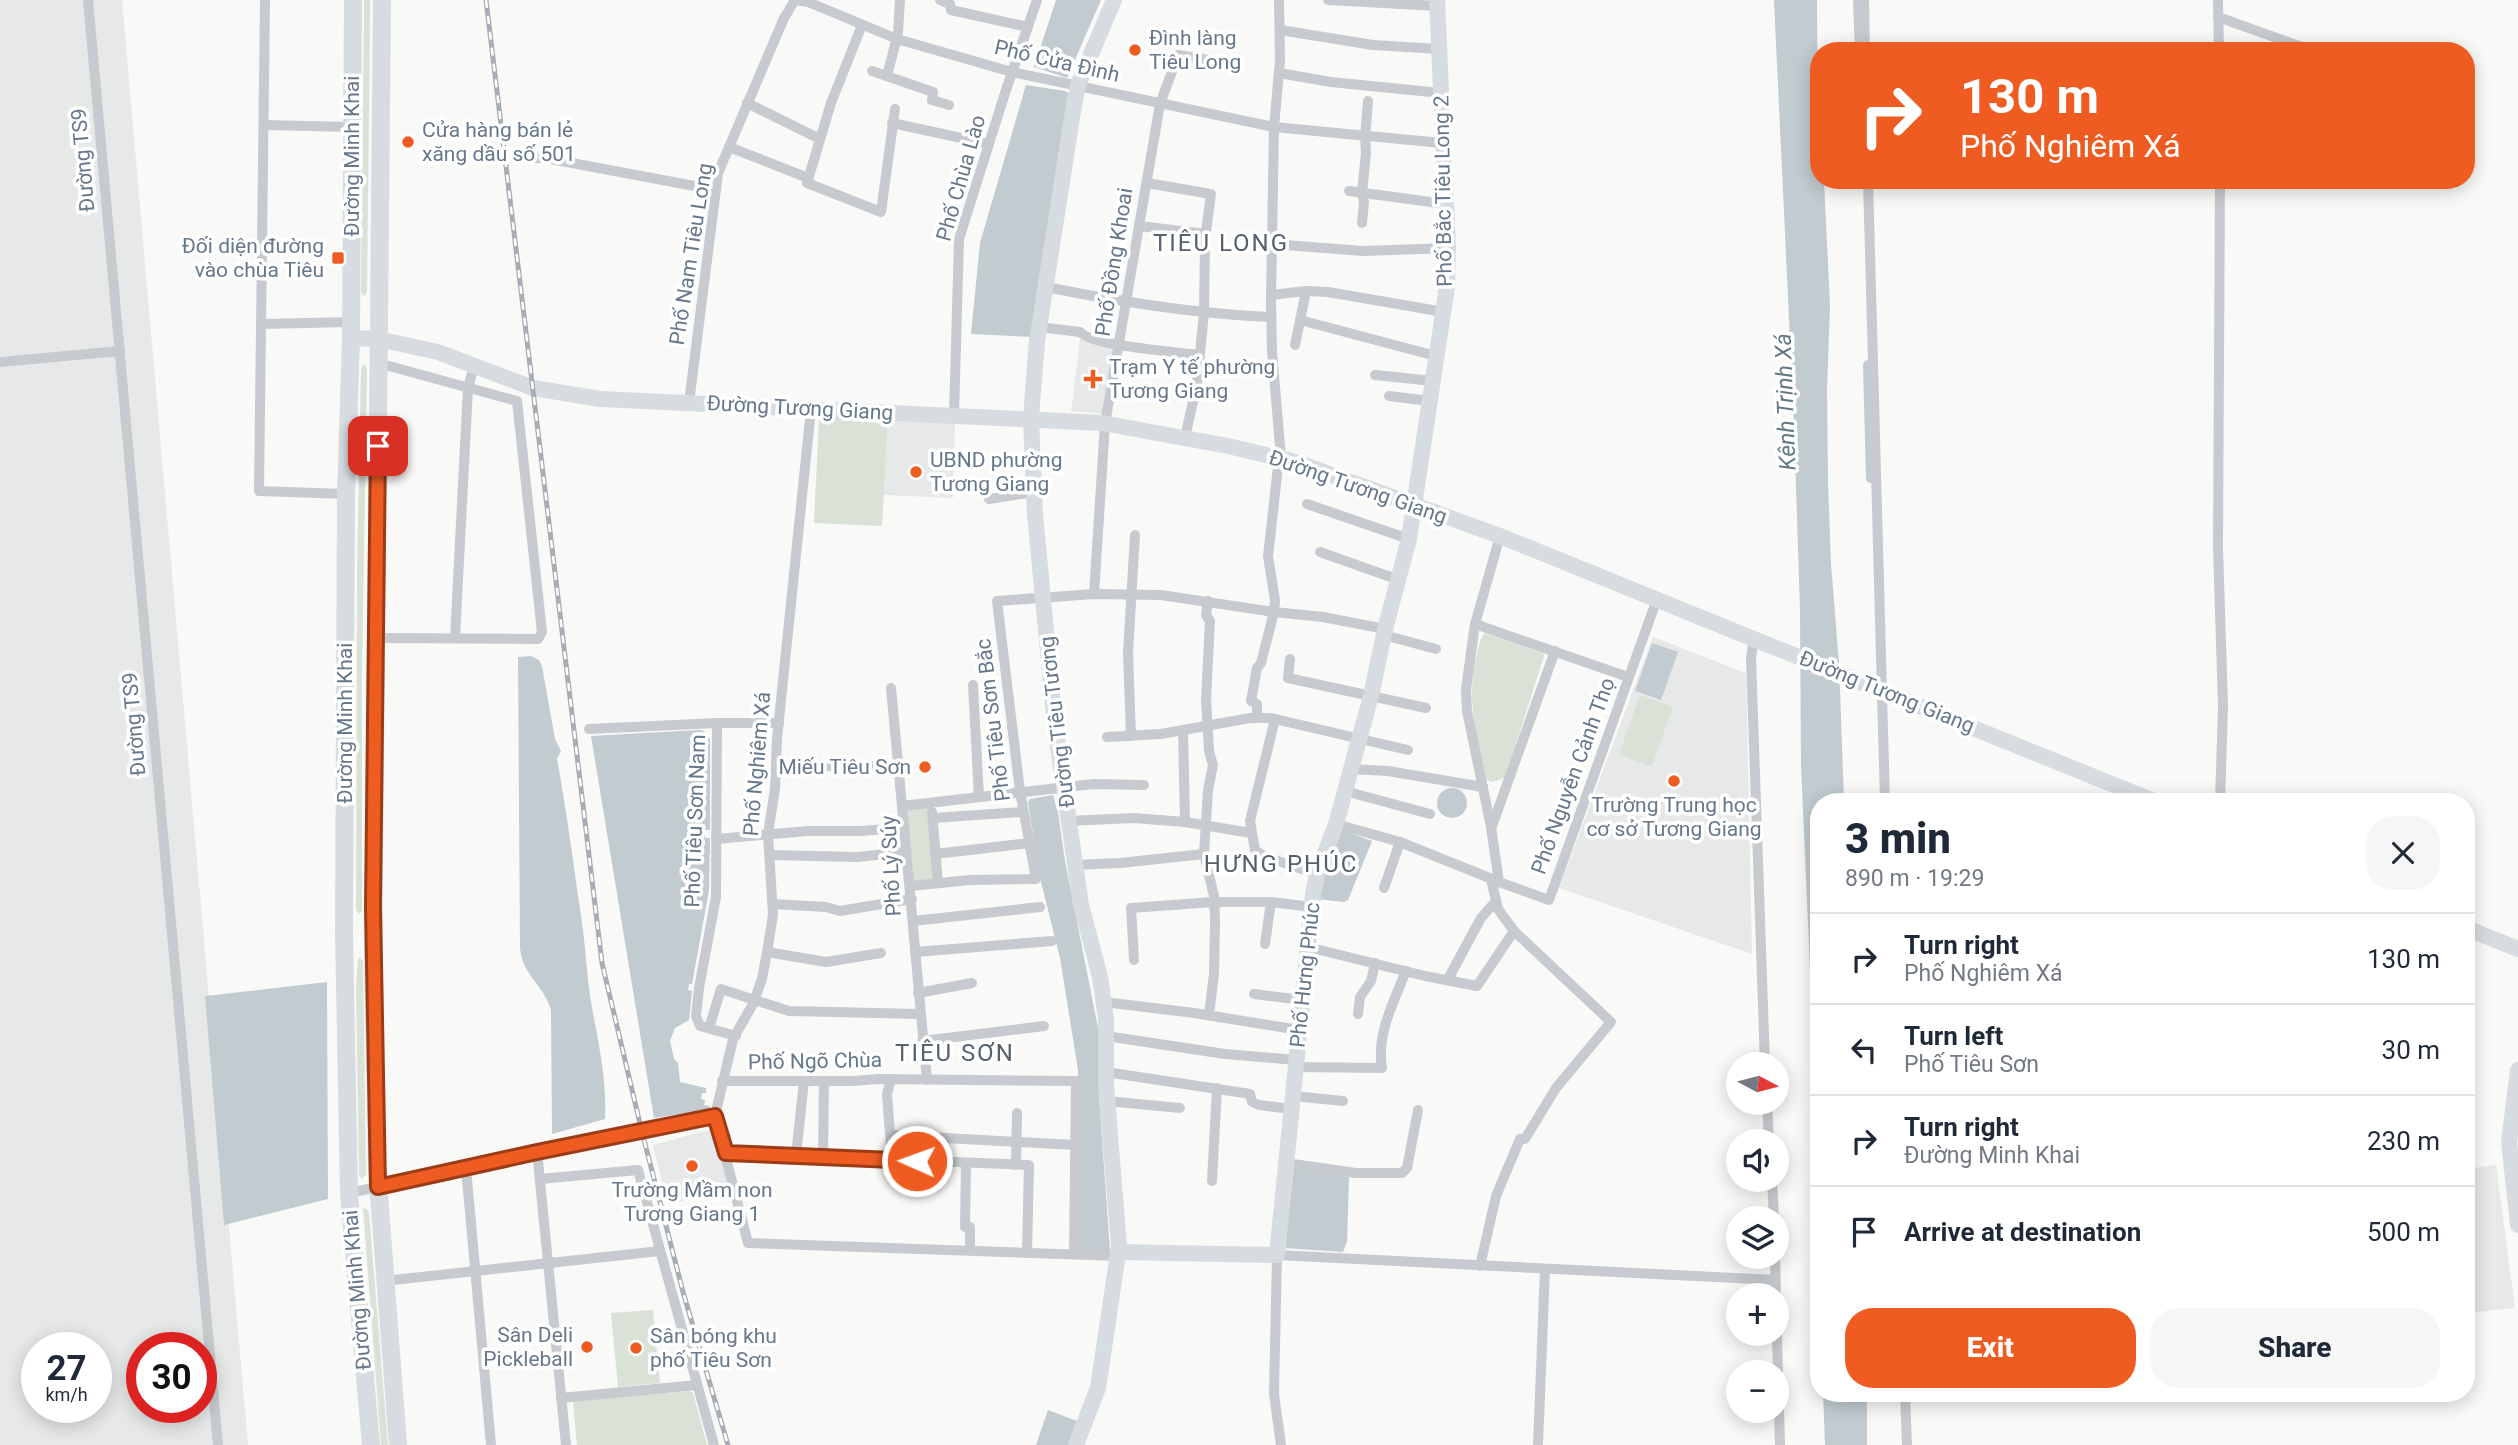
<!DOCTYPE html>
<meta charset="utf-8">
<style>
body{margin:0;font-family:Roboto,sans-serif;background:#f6f6f7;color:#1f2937;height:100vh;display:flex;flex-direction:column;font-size:26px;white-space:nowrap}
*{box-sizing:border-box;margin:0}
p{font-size:23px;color:#747a83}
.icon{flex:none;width:38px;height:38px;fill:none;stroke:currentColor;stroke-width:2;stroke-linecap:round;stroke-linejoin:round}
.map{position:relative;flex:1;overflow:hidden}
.sheet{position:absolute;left:1810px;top:793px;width:665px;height:609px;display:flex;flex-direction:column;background:#fff;border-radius:28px;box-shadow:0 4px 18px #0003}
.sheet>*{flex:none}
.hud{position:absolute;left:1810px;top:42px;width:665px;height:147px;border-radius:28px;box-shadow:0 4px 18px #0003;background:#ee5c22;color:#fff;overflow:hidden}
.needle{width:46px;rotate:97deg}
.buttons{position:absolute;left:1726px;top:1052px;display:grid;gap:14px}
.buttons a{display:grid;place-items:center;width:63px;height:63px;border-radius:50%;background:#fff;box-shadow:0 4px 18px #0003;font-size:35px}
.speed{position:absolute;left:21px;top:1332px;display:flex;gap:14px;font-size:35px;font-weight:700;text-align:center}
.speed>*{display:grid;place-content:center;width:91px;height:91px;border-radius:50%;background:#fff;box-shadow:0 4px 18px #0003;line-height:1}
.speed small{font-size:18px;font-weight:400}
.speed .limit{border:10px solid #d22;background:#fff;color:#111}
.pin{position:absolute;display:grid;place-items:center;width:60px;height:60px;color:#fff;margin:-30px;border-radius:14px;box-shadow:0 4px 10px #0006}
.me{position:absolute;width:77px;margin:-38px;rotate:272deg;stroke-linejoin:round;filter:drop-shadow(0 0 5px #0008)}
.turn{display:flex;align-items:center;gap:24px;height:147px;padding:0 35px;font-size:32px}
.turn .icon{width:91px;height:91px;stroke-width:2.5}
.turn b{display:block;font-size:49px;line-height:60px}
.round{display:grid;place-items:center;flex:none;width:74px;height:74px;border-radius:28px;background:#f6f6f7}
.overview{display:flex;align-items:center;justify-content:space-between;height:119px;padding:0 35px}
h1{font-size:42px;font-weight:800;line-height:52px}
.cta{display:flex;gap:14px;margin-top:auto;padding:14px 35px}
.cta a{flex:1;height:80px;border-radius:28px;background:#ee5c22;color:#fff;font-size:28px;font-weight:800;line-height:80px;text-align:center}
.cta a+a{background:#f6f6f7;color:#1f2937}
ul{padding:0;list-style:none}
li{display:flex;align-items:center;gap:21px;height:91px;padding:0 35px;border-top:2px solid #e0e1e3}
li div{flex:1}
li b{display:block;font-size:26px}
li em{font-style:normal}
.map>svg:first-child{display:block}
.built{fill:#e7e8e8;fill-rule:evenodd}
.green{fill:#dae1d7}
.water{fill:#c1cbd0}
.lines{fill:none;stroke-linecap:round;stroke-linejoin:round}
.canal{stroke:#c1cbd0;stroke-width:10}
.street{stroke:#c7cbcf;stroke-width:10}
.secondary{stroke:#d6dce0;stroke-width:16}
.primary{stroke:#d6dce0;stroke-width:18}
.rail-casing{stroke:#a7adb4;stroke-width:5}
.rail{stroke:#fff;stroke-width:2.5;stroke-dasharray:8;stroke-linecap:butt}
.route-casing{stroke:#9b3c16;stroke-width:18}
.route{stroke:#ee5c22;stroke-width:12}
.poi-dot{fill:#ee5c22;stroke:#fff;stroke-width:2.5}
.labels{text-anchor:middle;stroke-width:7;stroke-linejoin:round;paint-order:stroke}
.poi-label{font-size:21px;fill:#66788a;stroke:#fff;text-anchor:start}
.street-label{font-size:21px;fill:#66788a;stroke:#fff}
.water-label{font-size:23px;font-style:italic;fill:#637984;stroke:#fff}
.quarter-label{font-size:24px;letter-spacing:2px;fill:#55626e;stroke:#fff}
</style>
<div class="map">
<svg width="2518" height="1445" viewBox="0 0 2518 1445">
<rect width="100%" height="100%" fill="#f9f9f7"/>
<g class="built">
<path d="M0,0H122L248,1445H0ZM37,1348H96V1407H37ZM142,1348H201V1407H142Z"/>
<polygon points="1080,339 1118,346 1105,414 1071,411"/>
<polygon points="888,421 955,423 953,498 884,495"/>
<polygon points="1653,637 1746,673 1752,954 1559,888"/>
<polygon points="716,1128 732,1188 668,1205 653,1145"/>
<polygon points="2496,1165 2515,1308 2466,1313 2466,1169"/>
</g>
<g class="green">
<polygon points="364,0 370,0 370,19 367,291 365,296 361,292"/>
<polygon points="364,364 367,368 362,676 362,911 359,914 356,909 357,573 361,369"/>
<polygon points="819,417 888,421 882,526 814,523"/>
<path d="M1485,633L1543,653L1544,656L1507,772L1504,778L1492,782L1485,779C1477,735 1466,703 1476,658C1478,649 1479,640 1485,633Z"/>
<polygon points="1640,695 1673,707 1652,766 1619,755"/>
<polygon points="930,807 935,882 913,883 907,810"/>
<polygon points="358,958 363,960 366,1175 362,1179 359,1175 356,990"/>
<polygon points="363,1208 367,1209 369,1213 388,1445 381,1445"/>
<polygon points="653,1310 660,1383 618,1387 611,1313"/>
<polygon points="690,1391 693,1393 707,1445 577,1445 573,1403 576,1400"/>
</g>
<g class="water">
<polygon points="1056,0 1101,0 1067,78 1034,67"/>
<polygon points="1774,0 1817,0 1818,180 1824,180 1830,306 1827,390 1828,483 1831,564 1839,663 1844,801 1818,802 1818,1149 1801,765 1800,610 1794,425"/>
<polygon points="1026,85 1065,91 1070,94 1033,337 971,334 980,243"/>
<polygon points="1652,643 1678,652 1661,700 1635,691"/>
<path d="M531,656L539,660L542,666L555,739L561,751L557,759C567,813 574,868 582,923C586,951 587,980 592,1008C599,1045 607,1082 605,1119L552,1134L551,1010C543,983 522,976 520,947L518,657Z"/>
<polygon points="699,730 704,731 710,739 710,830 705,830 705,838 710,838 709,890 692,984 689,984 688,990 692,991 689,1020 675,1028 670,1041 674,1059 678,1063 680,1082 706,1088 706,1093 702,1093 701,1099 705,1100 704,1105 710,1106 709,1109 654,1118 591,736"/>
<circle cx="1452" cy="803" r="15"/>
<polygon points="1053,795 1058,812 1065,861 1098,1028 1099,1096 1110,1252 1076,1250 1078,1070 1060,958 1040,878 1028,802 1030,799"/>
<polygon points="1337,828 1372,841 1348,900 1344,902 1317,899"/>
<polygon points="327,982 328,1199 224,1225 205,996"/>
<polygon points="1294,1168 1349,1177 1347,1241 1343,1252 1284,1248"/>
<polygon points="1823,1393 1867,1393 1867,1445 1825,1445"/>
<polygon points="1048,1410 1077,1421 1068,1445 1036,1445"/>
</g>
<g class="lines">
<g class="canal">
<polyline points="1858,0 1860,51"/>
<polyline points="1868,365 1871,478"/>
</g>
<g class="street">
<polyline points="88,0 218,1445"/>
<polyline points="265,0 259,491 346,494"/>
<polyline points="795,0 808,2 897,39 1012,72 1274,127 1442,143"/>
<polyline points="940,0 950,4 951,10 1028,27"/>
<polyline points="1279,0 1280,60 1274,127 1271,299 1272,351 1281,458"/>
<polyline points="1328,0 1437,6"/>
<polyline points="1864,0 1865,51"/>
<polyline points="2218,0 2219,51"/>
<polyline points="2218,17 2313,51"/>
<polyline points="862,25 831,103 807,183 881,212 895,109"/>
<polyline points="1280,30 1373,45 1439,49"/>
<polyline points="872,71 933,92 932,100 949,105"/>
<polyline points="1279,73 1331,82 1441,93"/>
<polyline points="887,76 898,33 900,0"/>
<polyline points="747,103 820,139"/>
<polyline points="892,123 989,144"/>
<polyline points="265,125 352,127"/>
<polyline points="729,147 808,178"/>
<polyline points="536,158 545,158 716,190"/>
<polyline points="1868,180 1885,802"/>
<polyline points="2220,180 2218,547 2223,706 2220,802"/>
<polyline points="1147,183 1211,194 1205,239 1204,313 1197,383 1185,438"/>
<polyline points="1349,191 1446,204"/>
<polyline points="1362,223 1364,202 1362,193 1366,153 1365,137 1368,101"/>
<polyline points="1139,226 1206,234"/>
<polyline points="1272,244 1363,251 1448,248"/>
<path d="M1046,287C1121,302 1195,314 1271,317"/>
<polyline points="1271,295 1306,291 1328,292 1444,312"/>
<polyline points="1300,320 1436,356"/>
<polyline points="262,324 350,322"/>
<path d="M1039,327L1080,332C1092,346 1177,352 1199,355"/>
<polyline points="1295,345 1306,291"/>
<polyline points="0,362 120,351"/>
<polyline points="1375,375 1433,381"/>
<polyline points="1389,396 1430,401"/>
<polyline points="689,403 718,173 784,18 795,0"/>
<polyline points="811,409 777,739 775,789 768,834 773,915 767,952 762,979 753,1004 733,1039 715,1116 748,1243 1118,1256"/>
<polyline points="954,415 959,239 1005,93 1037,0"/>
<polyline points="989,499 1034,492"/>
<polyline points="1307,504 1409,539"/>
<polyline points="1500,536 1475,624 1466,689 1467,711 1491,827 1499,882 1549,900 1657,599"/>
<polyline points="1320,552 1399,580"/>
<polyline points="1094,594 1105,424 1160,104 1178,55 1238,65"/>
<polyline points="1208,601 1206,615 1210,621 1206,699 1209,751 1213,765 1208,790 1204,854 1214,896 1215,920 1214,974 1209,1015"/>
<polyline points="1475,624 1628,677"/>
<polyline points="1384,635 1436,649"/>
<polyline points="376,638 538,639 542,632 517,401 378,363"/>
<polyline points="455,638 468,388 474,366"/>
<polyline points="1754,638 1751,658 1765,1064"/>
<polyline points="1290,659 1288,678 1426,708"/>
<polyline points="973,685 979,797"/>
<polyline points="891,688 902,806"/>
<polyline points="1257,718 1257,704 1251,701 1257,668 1261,663 1274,612 1323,617 1385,629"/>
<polyline points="1275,719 1250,821 1255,850 1263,856 1317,874"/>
<polyline points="589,729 717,723"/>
<polyline points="1131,736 1128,653 1135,535"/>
<polyline points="1107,737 1161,734 1250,718 1271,718 1408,750"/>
<polyline points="776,766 899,766"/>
<polyline points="1351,769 1388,771 1483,787"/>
<polyline points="1345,791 1430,814"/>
<polyline points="932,812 938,883"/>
<polyline points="933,818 1023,812"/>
<polyline points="1068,821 1134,818 1185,822 1183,730"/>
<polyline points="1185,822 1251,833"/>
<polyline points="1336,824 1400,842 1497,881"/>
<polyline points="1492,826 1555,651"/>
<polyline points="716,839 808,831 859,831 905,828"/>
<polyline points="935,854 1030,843"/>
<polyline points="770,855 857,857 907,852"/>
<polyline points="1075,865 1120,863 1204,854"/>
<polyline points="911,886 970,880 1036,879 1020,791 997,601 1094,594 1161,595 1274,612 1275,600 1268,556 1279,458"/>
<polyline points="1384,888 1400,842"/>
<polyline points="773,904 826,907 840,911 912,899"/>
<polyline points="913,921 1040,907"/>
<polyline points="1265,944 1271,902"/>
<polyline points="1308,947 1425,976 1477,986 1514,931"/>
<polyline points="767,952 826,962 881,953"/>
<polyline points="915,952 1052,941"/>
<polyline points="1134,960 1131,908 1214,902 1271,902 1312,907"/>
<polyline points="1448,979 1481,918 1496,901"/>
<polyline points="918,993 972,983"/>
<polyline points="1254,994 1302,1000"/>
<polyline points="1104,1002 1194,1013 1299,1030"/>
<polyline points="1358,1014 1360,997 1371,981 1375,963"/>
<polyline points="709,1028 721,989 789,1011 920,1014"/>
<polyline points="736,1036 700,1026 696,1016 699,988 716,897 717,723 779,723"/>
<polyline points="1106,1036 1225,1054 1296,1060"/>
<polyline points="922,1041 1044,1026"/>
<path d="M1296,1067L1382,1068C1376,1035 1394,1001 1406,971"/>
<polyline points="1106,1072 1244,1093 1250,1094 1252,1102 1259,1105 1291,1109"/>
<polyline points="891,1079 887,1094 892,1160"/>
<polyline points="927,1080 902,806 1093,784 1144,785"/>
<polyline points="722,1081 852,1081 879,1079 1076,1081 1074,1254"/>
<polyline points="1293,1096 1343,1101"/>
<polyline points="1107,1101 1180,1108"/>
<polyline points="1767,1102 1769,1141"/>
<polyline points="891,1135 1075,1145"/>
<polyline points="537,1151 566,1445"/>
<polyline points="726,1153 1029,1165 1027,1252"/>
<polyline points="796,1156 804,1081"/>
<polyline points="823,1158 824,1081"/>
<polyline points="966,1163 965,1227 970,1227 970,1250"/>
<polyline points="1286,1163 1356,1173 1402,1173 1407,1168 1418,1110"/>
<polyline points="1016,1165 1017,1113"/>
<polyline points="466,1168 491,1445"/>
<polyline points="540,1179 638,1170 714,1445"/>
<polyline points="1772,1180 1774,1218"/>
<polyline points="1212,1181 1217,1088"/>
<polyline points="349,1193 715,1116"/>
<polyline points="1775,1256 1776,1295"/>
<polyline points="1480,1266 1496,1196 1520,1139 1525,1139 1556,1088 1611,1022 1514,931 1498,909 1491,879"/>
<polyline points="384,1281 660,1251"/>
<polyline points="1776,1301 1780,1445"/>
<polyline points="1905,1393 1907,1445"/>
<polyline points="561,1398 697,1385"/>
<polyline points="1281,1445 1274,1394 1277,1255 1775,1280"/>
<polyline points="1538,1445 1545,1269"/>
</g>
<g class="secondary">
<polyline points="351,338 378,339 438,352 533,388 601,399 1102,423 1228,446 1296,462 1500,536 2156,802"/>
<polyline points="2466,928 2518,949"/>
<polyline points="2518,1070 2509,1142 2518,1225"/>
<polyline points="1118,1252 1277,1255 1313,895 1317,874 1336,824 1371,696 1385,629 1409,539 1447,287 1448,248 1437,0"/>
<polyline points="1076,1445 1098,1388 1119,1247 1106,1085 1106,1019 1100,977 1081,905 1055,726 1035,514 1031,418 1037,341 1074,105 1078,85 1114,0"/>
</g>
<g class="primary">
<polyline points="353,0 351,338 346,494 344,933 349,1193 371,1445"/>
<polyline points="382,0 373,963 377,1168 398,1445"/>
</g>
<defs>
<polyline id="rail" points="486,0 602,963 642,1132 683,1292 728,1445"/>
</defs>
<use href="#rail" class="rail-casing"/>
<use href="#rail" class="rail"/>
</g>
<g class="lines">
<defs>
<polyline id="route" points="378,446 373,906 378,1187 537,1152 715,1116 726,1153 917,1161"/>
</defs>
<use href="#route" class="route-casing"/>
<use href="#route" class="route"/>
</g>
<g class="poi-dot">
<circle cx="1135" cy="50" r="7"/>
<circle cx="408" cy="142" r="7"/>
<rect x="331" y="251" width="14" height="14" rx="3.5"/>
<path d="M1089.5 368.5h7v7h7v7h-7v7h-7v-7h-7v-7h7z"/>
<circle cx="916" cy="472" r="7"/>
<circle cx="925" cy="767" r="7"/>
<circle cx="1674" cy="781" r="7"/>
<circle cx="692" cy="1166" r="7"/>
<circle cx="587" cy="1347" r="7"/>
<circle cx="636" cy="1348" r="7"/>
</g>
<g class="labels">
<g class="poi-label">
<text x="1149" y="45">Đình làng<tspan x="1149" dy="24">Tiêu Long</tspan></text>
<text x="422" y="137">Cửa hàng bán lẻ<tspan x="422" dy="24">xăng dầu số 501</tspan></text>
<text x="324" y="253" text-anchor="end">Đối diện đường<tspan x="324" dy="24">vào chùa Tiêu</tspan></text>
<text x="1109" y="374">Trạm Y tế phường<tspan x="1109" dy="24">Tương Giang</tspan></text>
<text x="930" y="467">UBND phường<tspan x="930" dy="24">Tương Giang</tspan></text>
<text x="911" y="774" text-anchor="end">Miếu Tiêu Sơn</text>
<text x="1674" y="812" text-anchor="middle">Trường Trung học<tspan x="1674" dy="24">cơ sở Tương Giang</tspan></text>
<text x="692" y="1197" text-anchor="middle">Trường Mầm non<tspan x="692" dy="24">Tương Giang 1</tspan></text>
<text x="573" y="1342" text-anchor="end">Sân Deli<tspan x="573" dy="24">Pickleball</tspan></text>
<text x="650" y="1343">Sân bóng khu<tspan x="650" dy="24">phố Tiêu Sơn</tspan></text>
</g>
<g class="street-label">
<text transform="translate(1057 61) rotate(13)" y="7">Phố Cửa Đình</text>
<text transform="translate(352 156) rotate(-90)" y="7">Đường Minh Khai</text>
<text transform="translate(83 160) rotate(-95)" y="7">Đường TS9</text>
<text transform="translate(961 178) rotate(-74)" y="7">Phố Chùa Lào</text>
<text transform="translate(1443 191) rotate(-91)" y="7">Phố Bắc Tiêu Long 2</text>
<text transform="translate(691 254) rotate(-81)" y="7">Phố Nam Tiêu Long</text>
<text transform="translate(1114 262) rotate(-81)" y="7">Phố Đồng Khoai</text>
<text transform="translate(800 408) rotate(3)" y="7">Đường Tương Giang</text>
<text transform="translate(1358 487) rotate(19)" y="7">Đường Tương Giang</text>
<text transform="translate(1887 692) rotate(22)" y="7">Đường Tương Giang</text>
<text transform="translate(993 720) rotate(-97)" y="7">Phố Tiêu Sơn Bắc</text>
<text transform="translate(1057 722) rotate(-97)" y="7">Đường Tiêu Tương</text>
<text transform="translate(345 723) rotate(-90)" y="7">Đường Minh Khai</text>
<text transform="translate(134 724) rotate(-95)" y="7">Đường TS9</text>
<text transform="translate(757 764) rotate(-85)" y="7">Phố Nghiêm Xá</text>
<text transform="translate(1573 776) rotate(-70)" y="7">Phố Nguyễn Cảnh Thọ</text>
<text transform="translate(695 821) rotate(-88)" y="7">Phố Tiêu Sơn Nam</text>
<text transform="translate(891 866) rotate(-93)" y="7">Phố Lý Súy</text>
<text transform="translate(1305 975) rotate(-84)" y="7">Phố Hưng Phúc</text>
<text transform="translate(815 1061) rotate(-1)" y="7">Phố Ngõ Chùa</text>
<text transform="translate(357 1290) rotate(-95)" y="7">Đường Minh Khai</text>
</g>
<g class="water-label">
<text transform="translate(1785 402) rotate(-92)" y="8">Kênh Trịnh Xá</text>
</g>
<g class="quarter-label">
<text x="1221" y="251">TIÊU LONG</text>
<text x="1281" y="872">HƯNG PHÚC</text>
<text x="955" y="1061">TIÊU SƠN</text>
</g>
</g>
</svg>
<div class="buttons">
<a><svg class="needle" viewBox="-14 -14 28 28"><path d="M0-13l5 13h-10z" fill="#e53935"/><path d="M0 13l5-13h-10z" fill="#747a83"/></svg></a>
<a><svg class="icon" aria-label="sound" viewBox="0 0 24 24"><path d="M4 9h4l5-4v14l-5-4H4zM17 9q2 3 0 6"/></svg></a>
<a><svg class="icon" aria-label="layers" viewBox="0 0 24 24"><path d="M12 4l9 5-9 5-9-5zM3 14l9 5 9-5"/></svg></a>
<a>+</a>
<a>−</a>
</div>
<div class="speed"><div>27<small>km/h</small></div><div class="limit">30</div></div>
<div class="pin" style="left:378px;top:446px;background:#d93025"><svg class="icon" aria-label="arrive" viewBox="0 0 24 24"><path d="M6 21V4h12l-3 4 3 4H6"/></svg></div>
<svg class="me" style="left:917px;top:1161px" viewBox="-20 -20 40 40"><circle r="17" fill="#ee5c22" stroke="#fff" stroke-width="3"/><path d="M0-11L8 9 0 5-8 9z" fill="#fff"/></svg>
<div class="hud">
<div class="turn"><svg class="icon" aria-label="right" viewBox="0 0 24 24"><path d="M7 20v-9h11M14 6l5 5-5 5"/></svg><div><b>130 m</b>Phố Nghiêm Xá</div></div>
</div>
<section class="sheet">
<div class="overview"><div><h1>3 min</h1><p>890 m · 19:29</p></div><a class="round"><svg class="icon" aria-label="close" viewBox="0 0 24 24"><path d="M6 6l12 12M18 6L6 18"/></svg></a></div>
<ul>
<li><svg class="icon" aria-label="right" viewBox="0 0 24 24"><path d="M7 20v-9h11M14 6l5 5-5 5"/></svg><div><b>Turn right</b><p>Phố Nghiêm Xá</p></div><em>130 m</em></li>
<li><svg class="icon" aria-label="left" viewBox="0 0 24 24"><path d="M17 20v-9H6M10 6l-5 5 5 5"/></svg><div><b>Turn left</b><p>Phố Tiêu Sơn</p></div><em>30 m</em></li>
<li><svg class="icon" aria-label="right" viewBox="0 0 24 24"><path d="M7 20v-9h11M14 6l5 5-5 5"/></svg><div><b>Turn right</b><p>Đường Minh Khai</p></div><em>230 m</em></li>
<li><svg class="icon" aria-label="arrive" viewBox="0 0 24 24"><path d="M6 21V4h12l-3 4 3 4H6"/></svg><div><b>Arrive at destination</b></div><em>500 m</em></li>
</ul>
<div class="cta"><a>Exit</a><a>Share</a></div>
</section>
</div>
